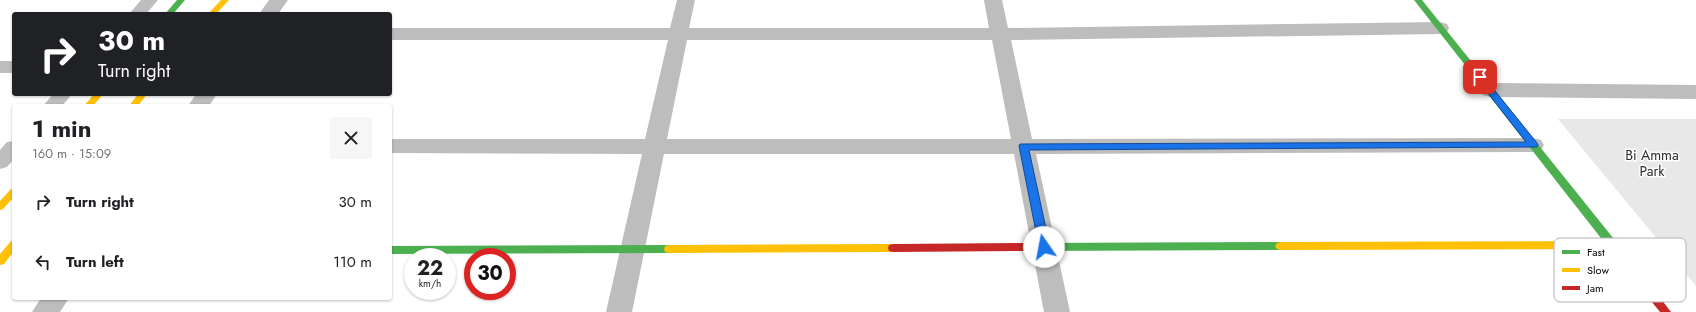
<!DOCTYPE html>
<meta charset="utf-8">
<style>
body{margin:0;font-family:Jost,sans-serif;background:#f6f6f6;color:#202124;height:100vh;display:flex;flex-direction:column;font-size:15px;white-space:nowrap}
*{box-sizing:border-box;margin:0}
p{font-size:13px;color:#757577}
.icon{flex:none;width:22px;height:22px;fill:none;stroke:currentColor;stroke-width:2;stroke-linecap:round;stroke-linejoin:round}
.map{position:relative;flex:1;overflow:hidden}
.side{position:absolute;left:12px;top:104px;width:380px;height:196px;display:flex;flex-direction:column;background:#fff;border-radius:4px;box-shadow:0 1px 3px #0004}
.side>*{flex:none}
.banner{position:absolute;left:12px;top:12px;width:380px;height:84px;border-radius:4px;box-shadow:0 1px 3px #0004;background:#202124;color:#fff;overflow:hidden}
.speed{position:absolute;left:404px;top:248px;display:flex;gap:8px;font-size:20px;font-weight:700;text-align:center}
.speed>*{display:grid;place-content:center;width:52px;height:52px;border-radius:50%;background:#fff;box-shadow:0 1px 3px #0004;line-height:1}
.speed small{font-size:10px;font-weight:400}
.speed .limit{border:6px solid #d22;background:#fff;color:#111}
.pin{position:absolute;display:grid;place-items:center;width:34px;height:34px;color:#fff;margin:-17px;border-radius:8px;box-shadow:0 2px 6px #0006}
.me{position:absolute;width:44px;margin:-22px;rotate:348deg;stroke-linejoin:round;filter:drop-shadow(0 0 3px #0008)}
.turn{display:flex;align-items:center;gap:14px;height:84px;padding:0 20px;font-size:18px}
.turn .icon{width:52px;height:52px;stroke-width:2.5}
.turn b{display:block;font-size:28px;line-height:34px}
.round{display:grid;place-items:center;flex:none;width:42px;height:42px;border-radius:4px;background:#f6f6f6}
.head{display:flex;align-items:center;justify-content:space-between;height:68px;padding:0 20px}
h1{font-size:24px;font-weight:700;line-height:30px}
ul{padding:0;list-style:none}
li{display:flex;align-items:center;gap:12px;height:60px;padding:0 20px}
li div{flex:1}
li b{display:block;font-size:15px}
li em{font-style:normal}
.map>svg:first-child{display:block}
.green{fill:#e8e8e8}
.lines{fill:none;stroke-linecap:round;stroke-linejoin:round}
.lane{fill:#bdbdbd;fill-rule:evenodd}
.street{fill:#bdbdbd;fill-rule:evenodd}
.fast{fill:#4caf50;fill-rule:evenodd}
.slow{fill:#ffc107;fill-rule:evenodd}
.jam{fill:#c62828;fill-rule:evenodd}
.route{fill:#1a73e8;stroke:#114b97}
.labels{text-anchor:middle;stroke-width:3;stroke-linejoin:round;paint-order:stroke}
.park-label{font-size:14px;fill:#2d2d2d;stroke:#fff}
.key{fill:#fff;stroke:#b2b2b2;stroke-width:1}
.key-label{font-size:11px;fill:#000}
</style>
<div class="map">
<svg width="1696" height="312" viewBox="0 0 1696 312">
<rect width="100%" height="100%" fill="#fff"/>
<polygon class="green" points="1558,119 1696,119 1696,286"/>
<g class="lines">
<g class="lane">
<polygon points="141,0 158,0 146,14 129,14"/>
<polygon points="53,94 72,94 62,106 43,106"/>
<polygon points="14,141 14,159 7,167 0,169 0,150 7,142"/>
</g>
<g class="street">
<polygon points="269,0 288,0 278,14 259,14"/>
<path d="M677,0H695L689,28H989L984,0H1002L1008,28L1440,22L1447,24L1449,28L1447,32L1440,34L1011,40L1032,139L1533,138L1541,140L1544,145L1541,150L1533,152L1036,154L1070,312H1044L1014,154H664L632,312H606L642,154L390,153V139H645L668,40H390V28H670ZM687,40H992L1011,139H667Z"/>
<rect x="0" y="61" width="14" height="12"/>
<polygon points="1490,83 1696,85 1696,99 1490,97 1483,95 1480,90 1483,85"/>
<polygon points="196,94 217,94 209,106 188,106"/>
<polygon points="41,298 69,298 60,312 32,312"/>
</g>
<g class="fast">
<polygon points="177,0 185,0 173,14 165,14"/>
<polygon points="1414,0 1422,0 1634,264 1635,267 1634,270 1630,271 1626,270"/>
<polygon points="1280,242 1283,243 1285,246 1283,249 1280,250 1022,251 1018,250 1017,247 1018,244 1022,243"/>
<polygon points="669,245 673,246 674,249 673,252 669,253 390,254 390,246"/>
</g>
<g class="slow">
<polygon points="221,0 229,0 216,14 208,14"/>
<polygon points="94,94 103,94 93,106 84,106"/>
<polygon points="138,94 147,94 138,106 129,106"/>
<polygon points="14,188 14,197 3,209 0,210 0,201 11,189"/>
<polygon points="14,240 14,251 4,264 0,265 0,254 11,241"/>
<polygon points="1613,241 1616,242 1618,245 1616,248 1613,249 1280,250 1277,249 1275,246 1277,243 1280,242"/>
<polygon points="893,244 897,245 898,248 897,251 893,252 669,253 665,252 664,249 665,246 669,245"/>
</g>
<g class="jam">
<polygon points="1022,243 1026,244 1027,247 1026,250 1022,251 893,252 889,251 888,248 889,245 893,244"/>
<polygon points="1630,263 1634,264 1671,312 1660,312 1626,270 1625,267 1626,264"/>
</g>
</g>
<polygon class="route" points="1480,75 1483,76 1537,143 1538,145 1537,147 1029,150 1050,247 1048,250 1041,250 1039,247 1019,146 1020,144 1526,142 1477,79 1476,77 1477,76"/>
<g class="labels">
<g class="park-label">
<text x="1652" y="160">Bi Amma<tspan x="1652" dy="16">Park</tspan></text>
</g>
</g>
<rect x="1554" y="238" width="132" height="64" rx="6" class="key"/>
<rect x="1562" y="250" width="18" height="4" fill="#4caf50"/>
<rect x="1562" y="268" width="18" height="4" fill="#ffc107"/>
<rect x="1562" y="286" width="18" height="4" fill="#c62828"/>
<g class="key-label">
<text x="1587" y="256">Fast</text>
<text x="1587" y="274">Slow</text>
<text x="1587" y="292">Jam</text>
</g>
</svg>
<div class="speed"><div>22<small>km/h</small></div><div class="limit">30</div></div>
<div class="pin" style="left:1480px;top:77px;background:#d93025"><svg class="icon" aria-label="arrive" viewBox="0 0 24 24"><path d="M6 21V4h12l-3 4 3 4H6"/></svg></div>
<svg class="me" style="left:1044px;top:247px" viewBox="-20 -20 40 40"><circle r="19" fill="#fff"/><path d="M0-13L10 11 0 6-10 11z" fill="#1a73e8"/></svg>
<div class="banner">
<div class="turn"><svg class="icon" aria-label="right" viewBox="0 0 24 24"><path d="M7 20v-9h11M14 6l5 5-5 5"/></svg><div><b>30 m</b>Turn right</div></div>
</div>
<section class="side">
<div class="head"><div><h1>1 min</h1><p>160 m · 15:09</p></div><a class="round"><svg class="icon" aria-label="close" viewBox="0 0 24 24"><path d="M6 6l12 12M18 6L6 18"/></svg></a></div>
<ul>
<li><svg class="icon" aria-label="right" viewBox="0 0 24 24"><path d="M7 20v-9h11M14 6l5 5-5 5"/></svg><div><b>Turn right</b></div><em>30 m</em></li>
<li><svg class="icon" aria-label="left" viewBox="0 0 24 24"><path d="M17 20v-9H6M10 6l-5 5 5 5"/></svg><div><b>Turn left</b></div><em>110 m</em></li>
</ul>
</section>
</div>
